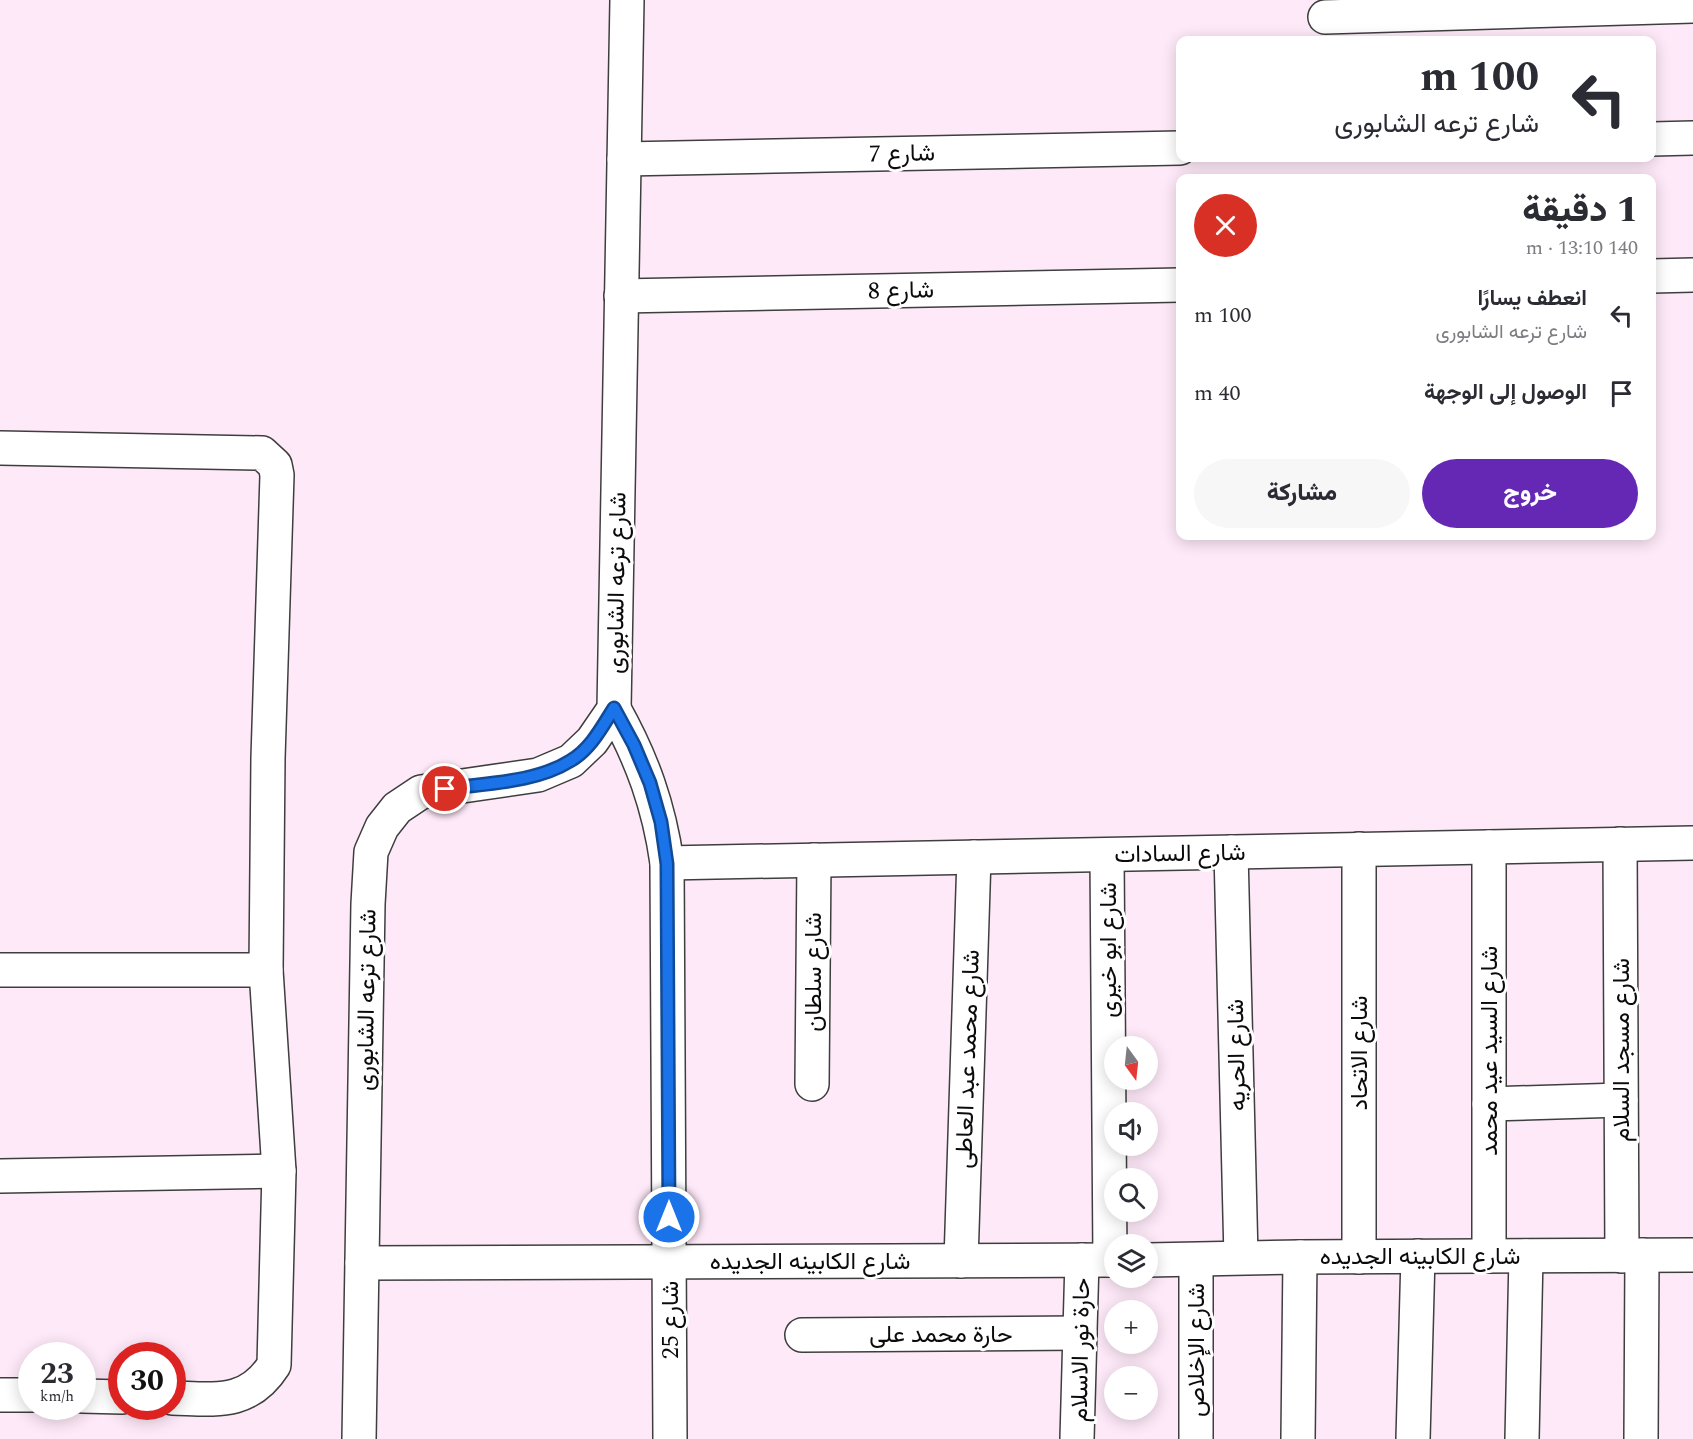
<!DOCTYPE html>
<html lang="ar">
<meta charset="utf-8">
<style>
body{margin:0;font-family:Spectral,Vazirmatn,serif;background:#f7f7f7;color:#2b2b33;direction:rtl;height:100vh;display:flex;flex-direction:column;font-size:22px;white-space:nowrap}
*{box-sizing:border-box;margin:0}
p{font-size:20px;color:#7c7c81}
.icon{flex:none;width:33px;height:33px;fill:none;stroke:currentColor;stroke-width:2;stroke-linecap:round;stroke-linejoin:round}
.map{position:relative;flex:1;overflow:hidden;direction:ltr}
.drawer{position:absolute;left:1176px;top:174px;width:480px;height:366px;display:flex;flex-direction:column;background:#fff;border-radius:12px;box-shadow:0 3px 15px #0003;direction:rtl}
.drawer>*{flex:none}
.guide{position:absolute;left:1176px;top:36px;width:480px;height:126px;border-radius:12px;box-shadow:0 3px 15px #0003;direction:rtl;background:#fff;color:#2b2b33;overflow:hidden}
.needle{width:39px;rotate:165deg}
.fabs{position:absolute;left:1104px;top:1036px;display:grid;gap:12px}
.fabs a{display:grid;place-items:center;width:54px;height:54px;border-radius:50%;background:#fff;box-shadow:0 3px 15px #0003;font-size:30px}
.speed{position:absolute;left:18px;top:1342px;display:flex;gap:12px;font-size:30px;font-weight:700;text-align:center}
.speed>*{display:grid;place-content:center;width:78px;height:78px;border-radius:50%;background:#fff;box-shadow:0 3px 15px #0003;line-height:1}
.speed small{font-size:15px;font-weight:400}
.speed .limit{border:9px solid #d22;background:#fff;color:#111}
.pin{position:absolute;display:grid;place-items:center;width:51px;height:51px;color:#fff;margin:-26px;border:3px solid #fff;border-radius:50%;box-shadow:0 2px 6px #0007}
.me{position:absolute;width:66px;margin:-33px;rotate:0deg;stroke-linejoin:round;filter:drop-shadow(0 0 4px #0008)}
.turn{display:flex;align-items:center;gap:21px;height:126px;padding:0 18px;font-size:27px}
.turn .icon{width:78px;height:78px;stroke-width:2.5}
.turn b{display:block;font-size:42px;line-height:51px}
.round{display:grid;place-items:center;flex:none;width:63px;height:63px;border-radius:32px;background:#f7f7f7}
.headline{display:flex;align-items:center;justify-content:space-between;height:102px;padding:0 18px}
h1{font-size:36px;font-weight:800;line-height:45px}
.primary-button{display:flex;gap:12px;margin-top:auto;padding:12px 18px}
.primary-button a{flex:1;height:69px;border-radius:36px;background:#6528b5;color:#fff;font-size:24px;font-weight:800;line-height:69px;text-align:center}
.primary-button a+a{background:#f7f7f7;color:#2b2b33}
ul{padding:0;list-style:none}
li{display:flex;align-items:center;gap:18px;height:78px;padding:0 18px}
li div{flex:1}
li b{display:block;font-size:22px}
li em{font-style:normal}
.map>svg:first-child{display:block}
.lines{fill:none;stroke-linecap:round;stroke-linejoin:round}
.minor-casing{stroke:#3e3e3e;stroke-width:36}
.minor{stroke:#fff;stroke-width:33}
.route-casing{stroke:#114b97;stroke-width:15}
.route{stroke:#1a73e8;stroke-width:10}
.labels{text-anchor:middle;stroke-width:6;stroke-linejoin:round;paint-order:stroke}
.street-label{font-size:24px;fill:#0b0b0b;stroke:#fff}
</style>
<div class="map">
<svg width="1693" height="1439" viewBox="0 0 1693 1439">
<rect width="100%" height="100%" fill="#fee9f8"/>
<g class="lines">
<defs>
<g id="minor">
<polyline points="1325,17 1693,6"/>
<polyline points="1652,139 1693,138"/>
<polyline points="624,159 1180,148"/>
<polyline points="1652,276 1693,275"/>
<polyline points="621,296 1180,285"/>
<path d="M0,448L262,453L275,465L277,475L268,758L266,970L279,1171L274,1365C248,1406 215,1399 172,1398"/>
<path d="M614,709C642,759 659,806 667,863L670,1439"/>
<polyline points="1620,844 1622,1256"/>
<polyline points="1359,849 1359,1257"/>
<polyline points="1231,852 1241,1257"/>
<polyline points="1107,855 1110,1260"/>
<polyline points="667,863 1693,843"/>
<polyline points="0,970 266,970"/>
<polyline points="812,1084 814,860"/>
<polyline points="1489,1104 1621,1100"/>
<polyline points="0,1176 279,1171"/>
<polyline points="1489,1256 1489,847"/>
<polyline points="1148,1260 1300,1257 1693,1255"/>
<polyline points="1196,1260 1196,1439"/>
<polyline points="961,1261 974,857"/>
<polyline points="362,1263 1114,1260"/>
<polyline points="802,1335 1080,1333"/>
<polyline points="0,1395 32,1395"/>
<polyline points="82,1396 122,1397"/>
<polyline points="359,1439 368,904 371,852 382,827 397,808 421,792 538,775 571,761 592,741 614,709 627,0"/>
<polyline points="1077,1439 1082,1260"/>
<polyline points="1298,1439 1300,1257"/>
<polyline points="1413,1439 1418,1256"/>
<polyline points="1522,1439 1526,1256"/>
<polyline points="1641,1439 1642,1255"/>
</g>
</defs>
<use href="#minor" class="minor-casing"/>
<use href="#minor" class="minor"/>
</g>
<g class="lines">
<defs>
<path id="route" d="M445,789C485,783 535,783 570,761C590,750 602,727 614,708L634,745L650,783L661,822L667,864L669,1217"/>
</defs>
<use href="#route" class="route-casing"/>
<use href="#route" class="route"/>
</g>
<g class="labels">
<g class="street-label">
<text transform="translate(902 153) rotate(-1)" y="8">شارع 7</text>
<text transform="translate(901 290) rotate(-1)" y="8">شارع 8</text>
<text transform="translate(616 583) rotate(-89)" y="8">شارع ترعه الشابورى</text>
<text transform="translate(1180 853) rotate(-1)" y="8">شارع السادات</text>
<text transform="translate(1108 950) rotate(-90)" y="8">شارع ابو خيرى</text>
<text transform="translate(813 972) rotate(-90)" y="8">شارع سلطان</text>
<text transform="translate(366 1000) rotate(-89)" y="8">شارع ترعه الشابورى</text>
<text transform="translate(1621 1050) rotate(-90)" y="8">شارع مسجد السلام</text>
<text transform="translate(1489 1051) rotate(-90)" y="8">شارع السيد عيد محمد</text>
<text transform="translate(1359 1053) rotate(-90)" y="8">شارع الاتحاد</text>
<text transform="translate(1236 1055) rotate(-91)" y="8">شارع الحريه</text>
<text transform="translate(967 1059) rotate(-88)" y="8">شارع محمد عبد العاطى</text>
<text x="1420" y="1264">شارع الكابينه الجديده</text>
<text x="810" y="1269">شارع الكابينه الجديده</text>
<text transform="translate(670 1320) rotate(-90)" y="8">شارع 25</text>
<text x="941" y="1342">حارة محمد على</text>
<text transform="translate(1080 1350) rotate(-89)" y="8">حارة نور الاسلام</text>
<text transform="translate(1196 1350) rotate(-90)" y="8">شارع الإخلاص</text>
</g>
</g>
</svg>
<div class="fabs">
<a><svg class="needle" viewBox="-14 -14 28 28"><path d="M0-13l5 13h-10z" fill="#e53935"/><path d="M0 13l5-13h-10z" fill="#7c7c81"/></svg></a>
<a><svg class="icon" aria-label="sound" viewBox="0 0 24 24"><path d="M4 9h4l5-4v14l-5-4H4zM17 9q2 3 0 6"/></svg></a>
<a><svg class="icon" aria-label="search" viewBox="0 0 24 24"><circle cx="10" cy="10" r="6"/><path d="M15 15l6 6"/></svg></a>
<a><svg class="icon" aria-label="layers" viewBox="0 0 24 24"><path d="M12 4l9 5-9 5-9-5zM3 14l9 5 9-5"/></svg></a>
<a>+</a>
<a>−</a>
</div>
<div class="speed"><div>23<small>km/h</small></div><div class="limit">30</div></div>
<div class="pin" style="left:445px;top:789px;background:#d93025"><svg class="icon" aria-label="arrive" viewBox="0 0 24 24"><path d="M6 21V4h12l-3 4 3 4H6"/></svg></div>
<svg class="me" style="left:669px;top:1217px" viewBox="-20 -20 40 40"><circle r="17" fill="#1a73e8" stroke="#fff" stroke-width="3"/><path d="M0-11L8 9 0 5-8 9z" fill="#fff"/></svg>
<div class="guide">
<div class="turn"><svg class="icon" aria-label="left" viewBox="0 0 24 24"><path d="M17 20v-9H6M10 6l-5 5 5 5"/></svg><div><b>100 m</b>شارع ترعه الشابورى</div></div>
</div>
<section class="drawer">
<div class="headline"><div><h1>1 دقيقة</h1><p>140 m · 13:10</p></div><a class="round" style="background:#d93025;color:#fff"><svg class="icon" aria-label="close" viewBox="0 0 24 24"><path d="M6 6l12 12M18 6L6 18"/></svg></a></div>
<ul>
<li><svg class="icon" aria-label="left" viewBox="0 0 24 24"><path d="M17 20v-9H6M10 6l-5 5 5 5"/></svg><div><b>انعطف يسارًا</b><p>شارع ترعه الشابورى</p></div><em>100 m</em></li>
<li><svg class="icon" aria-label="arrive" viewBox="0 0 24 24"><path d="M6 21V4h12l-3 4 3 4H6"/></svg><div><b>الوصول إلى الوجهة</b></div><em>40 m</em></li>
</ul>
<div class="primary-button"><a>خروج</a><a>مشاركة</a></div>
</section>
</div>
